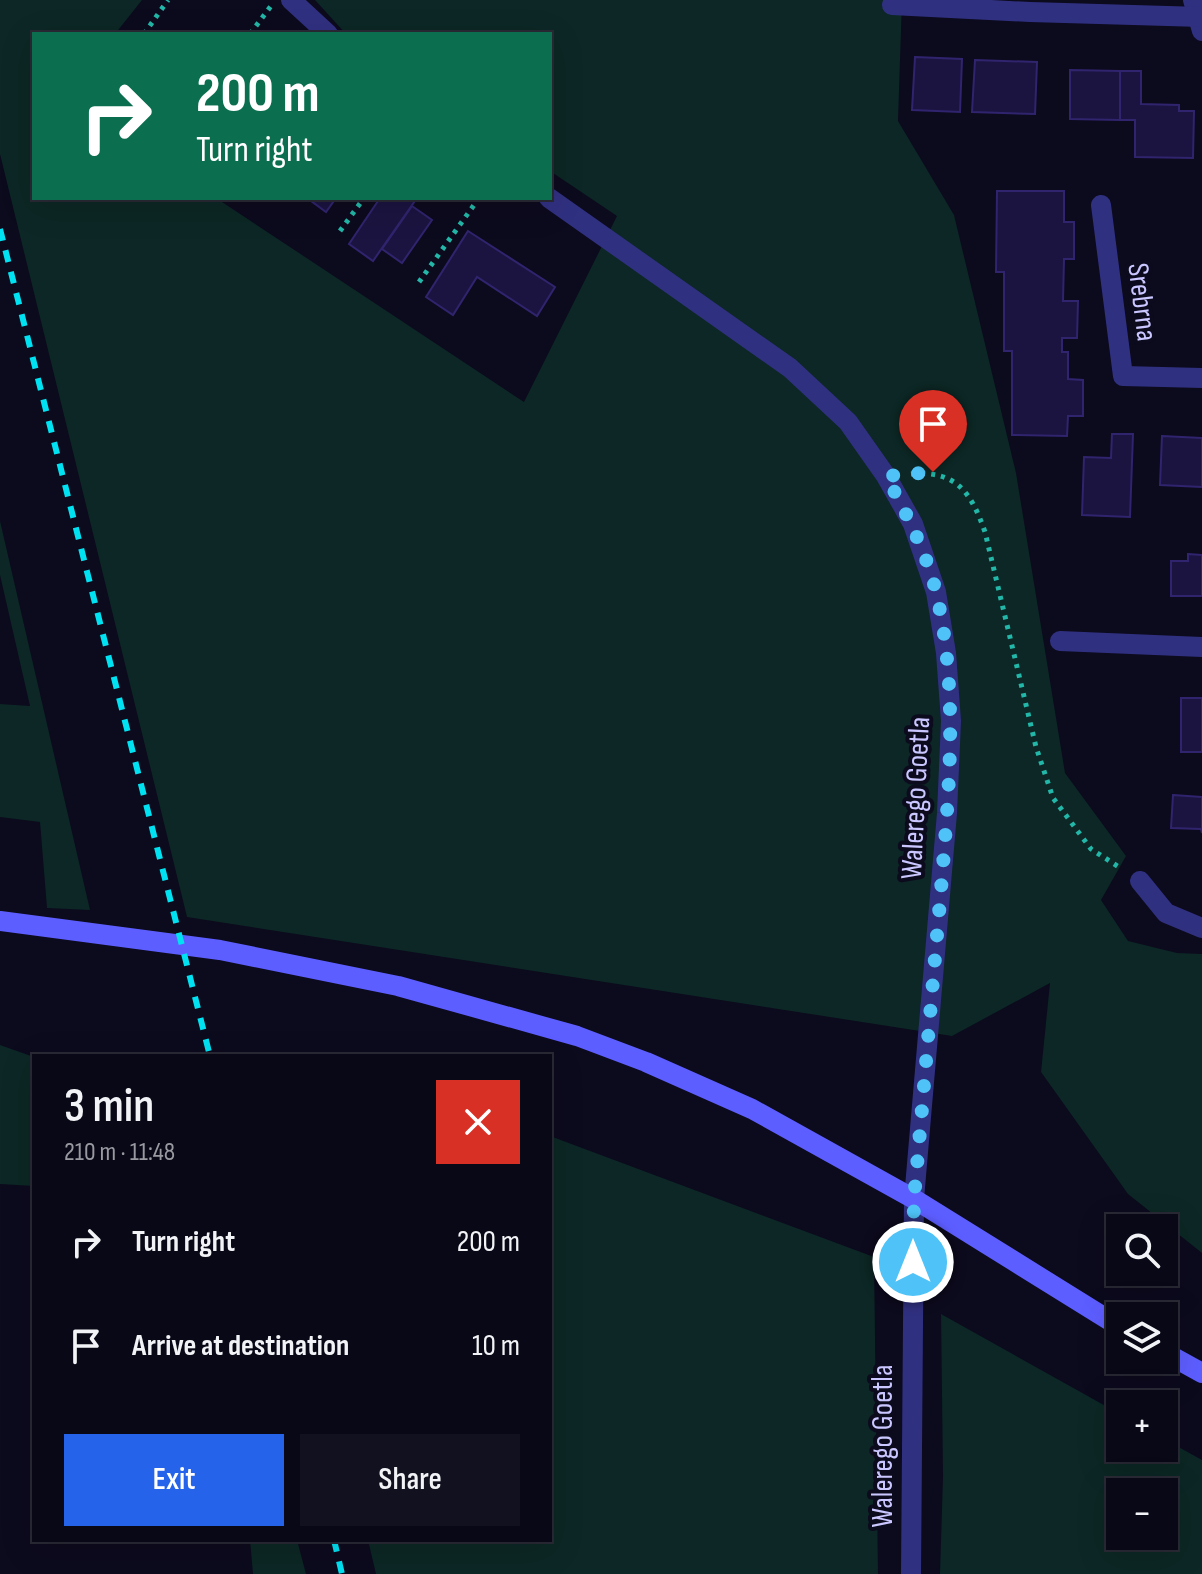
<!DOCTYPE html>
<meta charset="utf-8">
<style>
body{margin:0;font-family:"Sofia Sans Condensed",sans-serif;background:#12111f;color:#f1f3f6;height:100vh;display:flex;flex-direction:column;font-size:30px;white-space:nowrap}
*{box-sizing:border-box;margin:0}
p{font-size:26px;color:#999aa1}
.icon{flex:none;width:44px;height:44px;fill:none;stroke:currentColor;stroke-width:2;stroke-linecap:round;stroke-linejoin:round}
.map{position:relative;flex:1;overflow:hidden}
.sheet{position:absolute;left:32px;top:1054px;width:520px;height:488px;display:flex;flex-direction:column;background:#090816;border-radius:0px;box-shadow:0 8px 32px #0002,0 0 0 2px #292935}
.sheet>*{flex:none}
.guide{position:absolute;left:32px;top:32px;width:520px;height:168px;border-radius:0px;box-shadow:0 8px 32px #0002,0 0 0 2px #292935;background:#0b6e4f;color:#fff;overflow:hidden}
.controls{position:absolute;left:1106px;top:1214px;display:grid;gap:16px}
.controls a{display:grid;place-items:center;width:72px;height:72px;border-radius:0px;background:#090816;box-shadow:0 8px 32px #0002,0 0 0 2px #292935;font-size:40px}
.pin{position:absolute;display:grid;place-items:center;width:68px;height:68px;color:#fff;margin:-82px -34px;border-radius:50% 50% 50% 0;rotate:-45deg;box-shadow:0 0 8px #0007}
.pin .icon{rotate:45deg}
.me{position:absolute;width:88px;margin:-44px;rotate:0deg;stroke-linejoin:round;filter:drop-shadow(0 0 6px #0008)}
.turn{display:flex;align-items:center;gap:28px;height:168px;padding:0 32px;font-size:36px}
.turn .icon{width:104px;height:104px;stroke-width:2.5}
.turn b{display:block;font-size:56px;line-height:68px}
.round{display:grid;place-items:center;flex:none;width:84px;height:84px;border-radius:0px;background:#12111f}
.overview{display:flex;align-items:center;justify-content:space-between;height:136px;padding:0 32px}
h1{font-size:48px;font-weight:600;line-height:60px}
.action{display:flex;gap:16px;margin-top:auto;padding:16px 32px}
.action a{flex:1;height:92px;border-radius:0px;background:#2563eb;color:#fff;font-size:32px;font-weight:600;line-height:92px;text-align:center}
.action a+a{background:#12111f;color:#f1f3f6}
ul{padding:0;list-style:none}
li{display:flex;align-items:center;gap:24px;height:104px;padding:0 32px}
li div{flex:1}
li b{display:block;font-size:30px}
li em{font-style:normal}
.map>svg:first-child{display:block}
.green{fill:#0c2725;fill-rule:evenodd}
.building{fill:#1b1440;stroke:#30246e;stroke-width:2}
.lines{fill:none;stroke-linecap:round;stroke-linejoin:round}
.path{stroke:#22b7a8;stroke-width:5;stroke-dasharray:4 6;stroke-linecap:butt}
.minor{stroke:#303081;stroke-width:20}
.tertiary{stroke:#303081;stroke-width:20}
.secondary{stroke:#5d5eff;stroke-width:20}
.rail{stroke:#00e1f1;stroke-width:6;stroke-dasharray:12 10;stroke-linecap:butt}
.route{stroke:#4fc3f7;stroke-width:14;stroke-dasharray:0 25.2}
.labels{text-anchor:middle;stroke-width:8;stroke-linejoin:round;paint-order:stroke}
.street-label{font-size:30px;fill:#cac6ff;stroke:#0c0a1d}
</style>
<div class="map">
<svg width="1202" height="1574" viewBox="0 0 1202 1574">
<rect width="100%" height="100%" fill="#0c0a1d"/>
<g class="green">
<polygon points="0,0 142,0 115,34 34,34 34,198 216,198 524,402 617,216 550,171 550,34 346,34 315,0 902,0 898,121 954,215 1016,473 1065,773 1126,856 1101,900 1128,941 1177,953 1202,954 1202,1253 1128,1194 1041,1072 1050,983 952,1036 187,917 0,154"/>
<polygon points="0,521 90,910 47,908 40,822 0,817 0,704 30,706 0,575"/>
<polygon points="0,1045 34,1057 34,1186 0,1184"/>
<polygon points="550,1136 874,1257 878,1574 376,1574 368,1540 550,1540"/>
<path d="M941,1314L1120,1414V1448H1164V1439L1202,1460V1574H940L943,1476ZM1120,1492H1164V1536H1120Z"/>
<polygon points="250,1540 297,1540 306,1574 253,1574"/>
</g>
<g class="building">
<polygon points="915,57 962,59 960,112 912,110"/>
<polygon points="975,60 1037,62 1035,114 972,112"/>
<polygon points="1070,70 1120,71 1120,120 1070,119"/>
<polygon points="1120,71 1141,71 1141,104 1179,105 1179,111 1194,111 1193,158 1135,157 1135,120 1120,120"/>
<polygon points="997,191 1064,191 1064,222 1074,222 1074,259 1064,259 1063,301 1078,301 1077,338 1062,338 1062,352 1068,352 1068,379 1083,380 1083,416 1068,416 1067,436 1012,435 1012,351 1004,351 1004,272 996,272"/>
<polygon points="307,198 336,198 326,212"/>
<polygon points="380,198 417,198 373,261 349,244"/>
<polygon points="412,206 432,220 402,263 382,249"/>
<polygon points="468,231 555,287 537,316 477,277 453,315 426,297"/>
<polygon points="1112,434 1133,434 1130,517 1082,515 1084,457 1111,458"/>
<polygon points="1162,436 1202,438 1202,487 1160,485"/>
<polygon points="1188,554 1202,555 1202,596 1171,596 1171,561 1188,561"/>
<rect x="1181" y="698" width="21" height="54"/>
<polygon points="1173,795 1202,797 1202,833 1201,829 1171,828"/>
</g>
<g class="lines">
<g class="path">
<polyline points="144,34 168,0"/>
<polyline points="250,34 271,6"/>
<polyline points="340,231 364,198"/>
<polyline points="419,282 479,198"/>
<path d="M911,474C956,470 971,492 985,532L1036,747L1053,798L1091,849L1122,869"/>
</g>
<g class="minor">
<polyline points="1193,0 1202,31"/>
<polyline points="892,5 1030,12 1202,17"/>
<polyline points="1101,205 1123,376 1202,378"/>
<polyline points="1060,641 1202,647"/>
<polyline points="1140,881 1166,913 1202,928"/>
</g>
<g class="tertiary">
<polyline points="291,0 328,34"/>
<polyline points="549,198 790,368 848,422 886,476 913,524 936,592 946,653 951,721 947,813 914,1199 911,1574"/>
</g>
<g class="secondary">
<polyline points="0,921 220,950 398,986 577,1036 646,1062 752,1109 914,1199 1120,1327"/>
<polyline points="1164,1352 1202,1373"/>
</g>
<g class="rail">
<polyline points="0,229 210,1056"/>
<polyline points="334,1540 342,1574"/>
</g>
</g>
<g class="lines">
<path class="route" d="M913,1262L914,1199C923,1100 931,1001 940,902C948,800 960,693 936,592C926,551 906,513 886,476L933,472"/>
</g>
<g class="labels">
<g class="street-label">
<text transform="translate(1143 302) rotate(83)" y="10">Srebrna</text>
<text transform="translate(915 798) rotate(-87)" y="10">Walerego Goetla</text>
<text transform="translate(882 1446) rotate(-90)" y="10">Walerego Goetla</text>
</g>
</g>
</svg>
<div class="controls">
<a><svg class="icon" aria-label="search" viewBox="0 0 24 24"><circle cx="10" cy="10" r="6"/><path d="M15 15l6 6"/></svg></a>
<a><svg class="icon" aria-label="layers" viewBox="0 0 24 24"><path d="M12 4l9 5-9 5-9-5zM3 14l9 5 9-5"/></svg></a>
<a>+</a>
<a>−</a>
</div>
<div class="pin" style="left:933px;top:472px;background:#d93025"><svg class="icon" aria-label="arrive" viewBox="0 0 24 24"><path d="M6 21V4h12l-3 4 3 4H6"/></svg></div>
<svg class="me" style="left:913px;top:1262px" viewBox="-20 -20 40 40"><circle r="17" fill="#4fc3f7" stroke="#fff" stroke-width="3"/><path d="M0-11L8 9 0 5-8 9z" fill="#fff"/></svg>
<div class="guide">
<div class="turn"><svg class="icon" aria-label="right" viewBox="0 0 24 24"><path d="M7 20v-9h11M14 6l5 5-5 5"/></svg><div><b>200 m</b>Turn right</div></div>
</div>
<section class="sheet">
<div class="overview"><div><h1>3 min</h1><p>210 m · 11:48</p></div><a class="round" style="background:#d93025;color:#fff"><svg class="icon" aria-label="close" viewBox="0 0 24 24"><path d="M6 6l12 12M18 6L6 18"/></svg></a></div>
<ul>
<li><svg class="icon" aria-label="right" viewBox="0 0 24 24"><path d="M7 20v-9h11M14 6l5 5-5 5"/></svg><div><b>Turn right</b></div><em>200 m</em></li>
<li><svg class="icon" aria-label="arrive" viewBox="0 0 24 24"><path d="M6 21V4h12l-3 4 3 4H6"/></svg><div><b>Arrive at destination</b></div><em>10 m</em></li>
</ul>
<div class="action"><a>Exit</a><a>Share</a></div>
</section>
</div>
